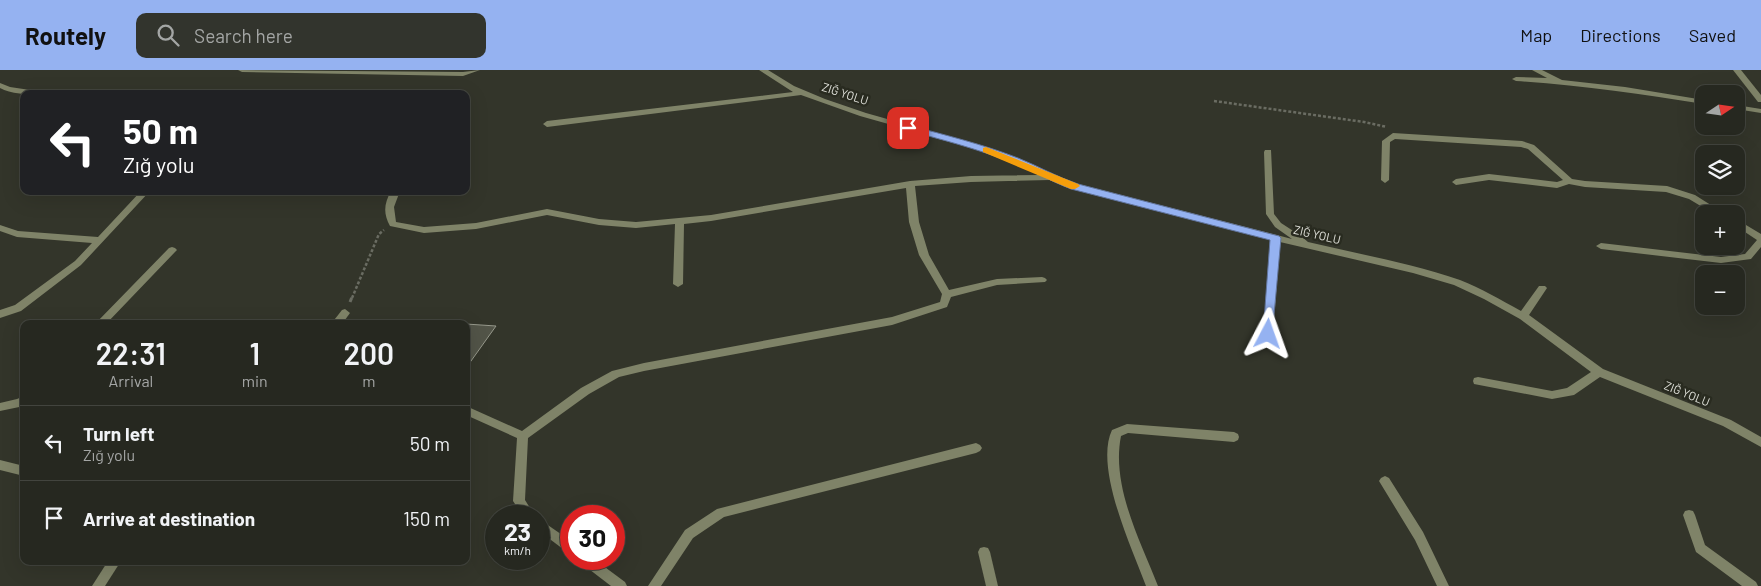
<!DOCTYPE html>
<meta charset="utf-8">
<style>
body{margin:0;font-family:Barlow,sans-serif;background:#32342d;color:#f1f3f6;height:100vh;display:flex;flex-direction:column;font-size:19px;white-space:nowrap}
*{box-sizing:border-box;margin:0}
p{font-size:16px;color:#a4a6a5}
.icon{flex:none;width:28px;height:28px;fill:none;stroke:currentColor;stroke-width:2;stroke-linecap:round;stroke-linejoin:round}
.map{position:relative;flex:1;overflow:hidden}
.sheet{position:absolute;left:20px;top:250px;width:450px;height:245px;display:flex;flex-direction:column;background:#262820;border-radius:10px;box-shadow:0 5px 20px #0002,0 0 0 1px #42443e}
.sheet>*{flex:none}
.hud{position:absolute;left:20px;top:20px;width:450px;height:105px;border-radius:10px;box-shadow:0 5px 20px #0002,0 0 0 1px #42443e;background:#202124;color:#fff;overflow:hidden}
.needle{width:32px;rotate:77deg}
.buttons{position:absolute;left:1695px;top:15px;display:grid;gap:10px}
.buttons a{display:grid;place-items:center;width:50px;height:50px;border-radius:10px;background:#262820;box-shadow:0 5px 20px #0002,0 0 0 1px #42443e;font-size:25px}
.speed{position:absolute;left:485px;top:435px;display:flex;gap:10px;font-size:25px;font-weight:700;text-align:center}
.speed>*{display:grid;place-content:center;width:65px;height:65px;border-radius:50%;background:#262820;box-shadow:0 5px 20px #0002,0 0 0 1px #42443e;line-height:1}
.speed small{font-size:12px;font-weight:400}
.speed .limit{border:8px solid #d22;background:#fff;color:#111}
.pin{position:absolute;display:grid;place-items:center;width:42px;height:42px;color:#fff;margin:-21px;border-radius:10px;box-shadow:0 2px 8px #0006}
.me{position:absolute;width:55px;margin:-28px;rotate:4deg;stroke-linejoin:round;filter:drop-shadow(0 0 4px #0008)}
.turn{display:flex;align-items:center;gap:18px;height:105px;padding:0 20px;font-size:22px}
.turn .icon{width:65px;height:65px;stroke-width:2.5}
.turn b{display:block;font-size:35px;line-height:42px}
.eta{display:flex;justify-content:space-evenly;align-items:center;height:85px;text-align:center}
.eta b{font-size:30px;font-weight:600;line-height:35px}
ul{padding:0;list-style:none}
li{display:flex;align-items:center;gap:15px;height:75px;padding:0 20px;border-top:1px solid #42443e}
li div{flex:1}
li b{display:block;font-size:19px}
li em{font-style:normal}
header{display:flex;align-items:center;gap:30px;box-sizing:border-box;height:70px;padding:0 25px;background:#95b2f1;color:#111}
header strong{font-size:24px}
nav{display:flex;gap:28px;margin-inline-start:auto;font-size:18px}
.search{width:350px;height:45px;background:#32342d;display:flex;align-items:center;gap:12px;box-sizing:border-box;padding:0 18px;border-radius:10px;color:#a4a6a5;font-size:19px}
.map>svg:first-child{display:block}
.building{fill:#525448;stroke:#96988b}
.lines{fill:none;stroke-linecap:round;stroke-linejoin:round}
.path-far1{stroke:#6a6c62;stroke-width:2.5;stroke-dasharray:3 2;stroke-linecap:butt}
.path{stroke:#6a6c62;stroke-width:3;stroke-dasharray:4.5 2.5;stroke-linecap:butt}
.street{fill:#7f8368;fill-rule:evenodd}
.route{fill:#95b2f1;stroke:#61749d}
.slow{fill:#f59e0b}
.labels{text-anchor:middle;stroke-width:5;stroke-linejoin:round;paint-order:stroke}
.street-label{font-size:12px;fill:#dfe0d9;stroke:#292b20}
</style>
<header>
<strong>Routely</strong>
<div class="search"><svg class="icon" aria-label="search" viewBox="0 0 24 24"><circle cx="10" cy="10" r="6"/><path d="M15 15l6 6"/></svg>Search here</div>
<nav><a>Map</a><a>Directions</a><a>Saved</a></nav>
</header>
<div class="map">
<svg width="1761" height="516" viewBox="0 0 1761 516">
<rect width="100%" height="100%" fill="#33352a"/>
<polygon class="building" points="466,254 496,256 466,298"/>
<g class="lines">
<g class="path-far1">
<polyline points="1214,31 1364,52 1387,57"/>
<polyline points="352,228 379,164 384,160"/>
</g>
<polyline class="path" points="350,232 352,227"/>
<g class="street">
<polygon points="238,0 463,2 480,0 463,6 242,2"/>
<path d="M759,0H768L794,16L825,29L866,43L983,76L1078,114L1292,169L1275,157L1266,144L1264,82L1265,80H1271L1274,144L1281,153L1301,166L1308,172C1358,184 1410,193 1460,210C1481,218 1501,230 1521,241L1539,216H1545L1547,218L1529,245L1603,299L1731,350L1761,367V377L1723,356L1600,307L1574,325L1552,329L1474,314L1473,311L1474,308L1478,307L1552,321L1567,318L1591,302L1520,249L1484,229L1454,215L1413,203L1280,172L1273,264L1272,267H1264L1263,264L1271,170L1072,118L1050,110L971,112L915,116L919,152L929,185L949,220L997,209L1042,207L1045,208L1047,210L1045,212L997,215L951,227L947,237L892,255L644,301L619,307L589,324L528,368L525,430L535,446H523L513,431L517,368L466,345V336L522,361L581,318L612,301L644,293L892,247L940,232L942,224L919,185L909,152L906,118L711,151L684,154L683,214L678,217L673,214L675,154L636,158L599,155L547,145L476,159L424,163L390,156C383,143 384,134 391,121H400L394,137L396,152L424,157L476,153L547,139L599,149L636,152L711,145L910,111L971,106L1040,105L977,79L860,46L801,25L547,57L543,54L547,51L793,22Z"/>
<path d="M1532,0H1542L1562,10L1625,17L1704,30V34C1641,24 1579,15 1516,11L1512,9L1516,7L1547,8Z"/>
<polygon points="1733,0 1741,0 1761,25 1761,32 1758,32"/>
<path d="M0,13L10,17L30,20L91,19L95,21L91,23C66,24 21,29 0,18Z"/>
<polygon points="1736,35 1761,39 1761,43 1736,39"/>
<polygon points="1393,63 1522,71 1534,75 1572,109 1585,111 1667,116 1695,125 1725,144 1714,144 1689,129 1666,122 1585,117 1569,114 1557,118 1489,110 1456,115 1452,112 1456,109 1489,104 1557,112 1563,110 1528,79 1521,77 1395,69 1390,72 1389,110 1385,113 1381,110 1382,71"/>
<polygon points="141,121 150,121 81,195 21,241 0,248 0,240 15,235 75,191 92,173 17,167 0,161 0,155 18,161 98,167"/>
<polygon points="1736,149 1761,164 1761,177 1751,189 1721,193 1601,179 1596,176 1601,173 1721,187 1745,184 1757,170 1736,156"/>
<polygon points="172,177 175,178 177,180 175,182 106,254 95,254 169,178"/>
<polygon points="345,239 350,243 342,254 331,254 342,240"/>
<polygon points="24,326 24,336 0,341 0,333 17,329"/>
<path d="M1127,354L1234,362L1238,364L1239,367L1238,370L1234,372L1128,363L1121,366C1111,416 1140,470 1158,516H1146C1132,478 1094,398 1112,360Z"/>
<polygon points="976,373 980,375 982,378 980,381 976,383 724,447 693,468 661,516 648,516 685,460 717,439"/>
<polygon points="0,390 24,396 24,406 0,400"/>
<polygon points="1385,406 1389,408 1423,462 1449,516 1437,516 1415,470 1379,411 1381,408"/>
<polygon points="1689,440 1693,441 1695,445 1705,475 1756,512 1758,516 1742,516 1696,482 1683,445 1685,441"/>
<polygon points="539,449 571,471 571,483 567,482 539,461"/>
<polygon points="984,477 988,478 990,482 998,516 986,516 978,482 980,478"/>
<polygon points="579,489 594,489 625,512 627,516 611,516 581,493"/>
<polygon points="108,491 121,491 105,516 92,516"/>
</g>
</g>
<path class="route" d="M908,55C945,65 982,74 1018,88C1038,96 1057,107 1078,114L1279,166L1281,168L1272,267L1268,268L1263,264L1270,170L1071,119C1050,111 1032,100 1011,92C977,79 941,69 905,60L903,58Z"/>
<polygon class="slow" points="986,77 1078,114 1080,116 1075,119 1071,119 983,82 983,78"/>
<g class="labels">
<g class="street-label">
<text transform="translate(845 24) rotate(18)" y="4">ZIĞ YOLU</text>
<text transform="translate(1317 165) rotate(13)" y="4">ZIĞ YOLU</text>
<text transform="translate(1687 324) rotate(22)" y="4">ZIĞ YOLU</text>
</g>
</g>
</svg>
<div class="buttons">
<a><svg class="needle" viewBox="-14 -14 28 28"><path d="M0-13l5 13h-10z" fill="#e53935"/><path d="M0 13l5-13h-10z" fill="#a4a6a5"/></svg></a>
<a><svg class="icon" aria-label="layers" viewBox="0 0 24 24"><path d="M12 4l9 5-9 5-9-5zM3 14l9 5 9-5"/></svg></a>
<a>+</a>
<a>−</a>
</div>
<div class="speed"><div>23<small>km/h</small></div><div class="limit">30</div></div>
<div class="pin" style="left:908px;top:58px;background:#d93025"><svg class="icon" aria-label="arrive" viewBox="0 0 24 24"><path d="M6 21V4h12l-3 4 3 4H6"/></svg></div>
<svg class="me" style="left:1268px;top:264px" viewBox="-20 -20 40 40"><path d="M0-17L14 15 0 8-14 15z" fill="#95b2f1" stroke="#fff" stroke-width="4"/></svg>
<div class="hud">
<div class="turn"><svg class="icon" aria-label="left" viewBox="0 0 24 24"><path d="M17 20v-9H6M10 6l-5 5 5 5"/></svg><div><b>50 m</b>Zığ yolu</div></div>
</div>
<section class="sheet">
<div class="eta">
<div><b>22:31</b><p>Arrival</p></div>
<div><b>1</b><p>min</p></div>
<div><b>200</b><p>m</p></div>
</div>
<ul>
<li><svg class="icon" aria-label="left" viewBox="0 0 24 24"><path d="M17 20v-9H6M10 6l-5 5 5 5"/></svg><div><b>Turn left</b><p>Zığ yolu</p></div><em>50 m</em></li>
<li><svg class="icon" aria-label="arrive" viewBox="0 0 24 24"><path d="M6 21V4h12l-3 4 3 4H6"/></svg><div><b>Arrive at destination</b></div><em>150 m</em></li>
</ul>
</section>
</div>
